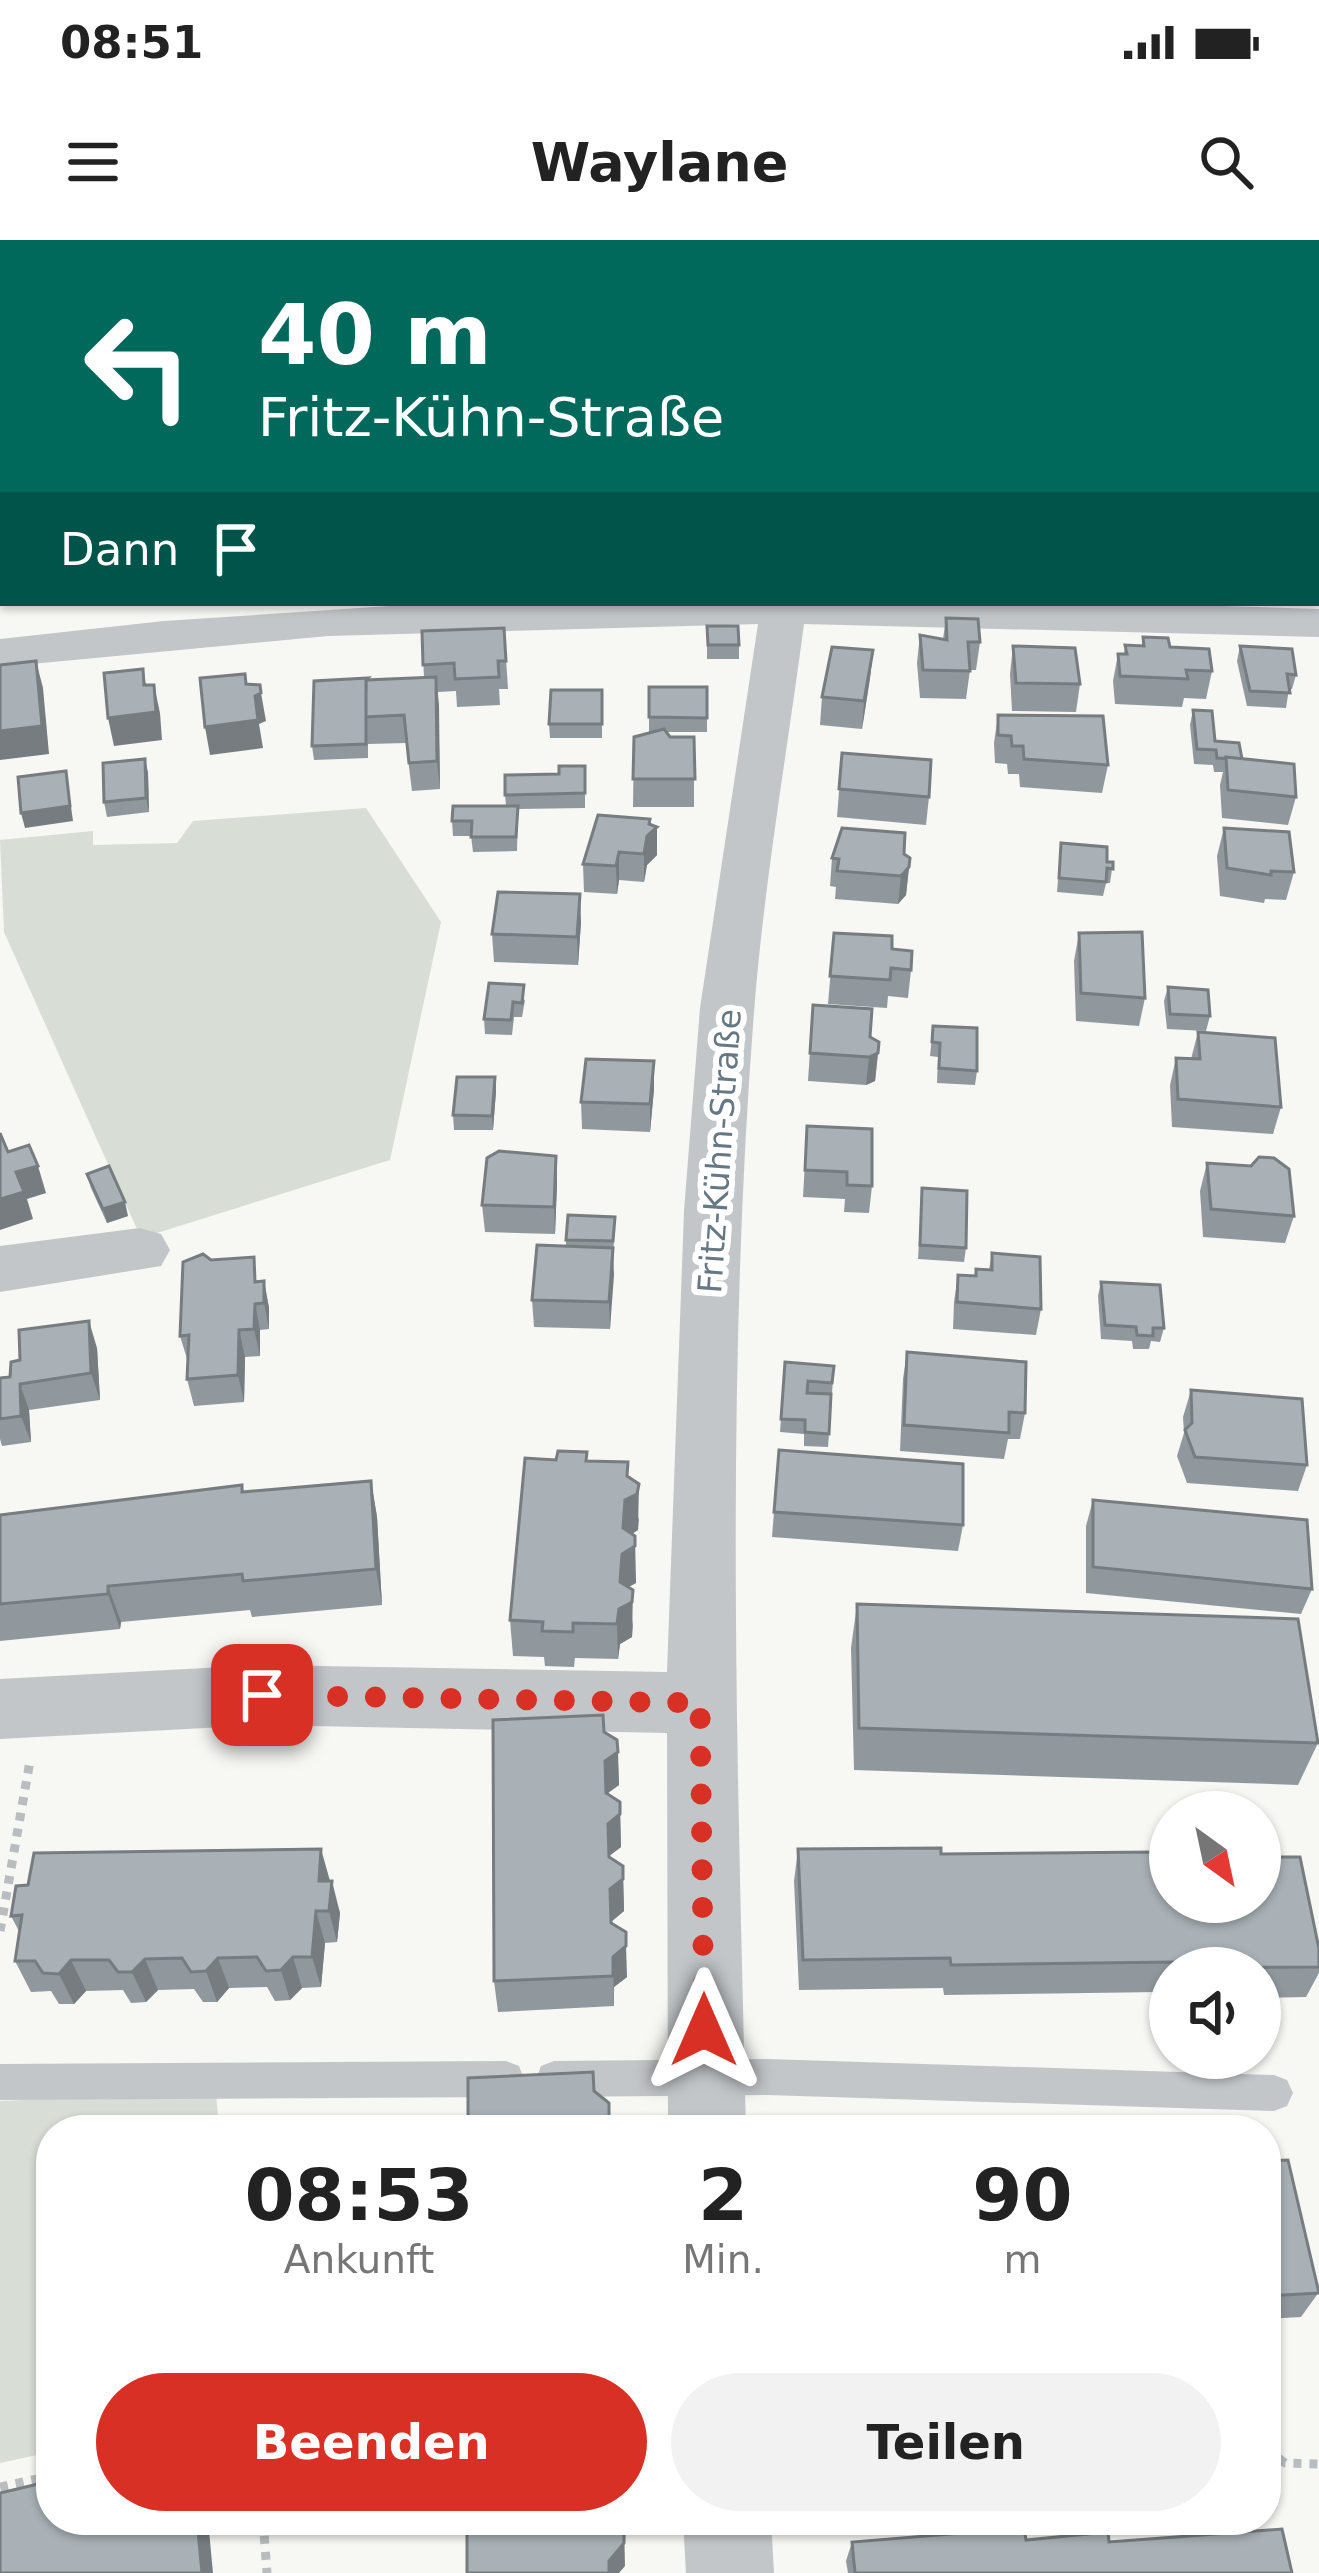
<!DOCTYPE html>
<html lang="de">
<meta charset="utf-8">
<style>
body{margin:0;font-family:"DejaVu Sans",sans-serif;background:#f2f2f2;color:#222;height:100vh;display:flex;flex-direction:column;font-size:45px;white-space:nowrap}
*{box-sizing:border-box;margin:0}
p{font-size:39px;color:#767676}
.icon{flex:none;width:66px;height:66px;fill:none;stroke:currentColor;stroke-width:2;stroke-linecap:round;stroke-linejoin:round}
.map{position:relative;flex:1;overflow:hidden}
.side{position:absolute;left:36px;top:1875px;width:1245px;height:420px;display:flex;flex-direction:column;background:#fff;border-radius:48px;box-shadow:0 3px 9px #0004}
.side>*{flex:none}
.top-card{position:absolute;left:0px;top:0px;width:1320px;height:366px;box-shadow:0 3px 9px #0004;background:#00695c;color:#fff;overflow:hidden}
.needle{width:78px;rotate:147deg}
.tools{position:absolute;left:1149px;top:1551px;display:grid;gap:24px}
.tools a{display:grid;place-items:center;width:132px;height:132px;border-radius:50%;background:#fff;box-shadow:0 3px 9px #0004;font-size:60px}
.pin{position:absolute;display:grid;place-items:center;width:102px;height:102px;color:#fff;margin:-51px;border-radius:24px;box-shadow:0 6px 18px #0006}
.me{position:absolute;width:132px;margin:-66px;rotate:0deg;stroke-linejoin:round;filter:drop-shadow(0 0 9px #0008)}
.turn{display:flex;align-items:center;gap:42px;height:252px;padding:0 60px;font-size:54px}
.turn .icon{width:156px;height:156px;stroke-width:2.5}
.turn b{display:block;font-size:84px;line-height:102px}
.then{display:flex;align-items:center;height:114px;padding:0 60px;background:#0003;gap:24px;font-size:45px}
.eta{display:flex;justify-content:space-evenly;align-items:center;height:204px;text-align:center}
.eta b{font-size:72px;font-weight:700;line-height:84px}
.primary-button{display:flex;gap:24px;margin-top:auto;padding:24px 60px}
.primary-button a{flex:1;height:138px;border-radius:72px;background:#d93025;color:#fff;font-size:48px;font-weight:700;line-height:138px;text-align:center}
.primary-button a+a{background:#f2f2f2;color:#222}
.status{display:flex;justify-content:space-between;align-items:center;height:84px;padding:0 60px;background:#fff;direction:ltr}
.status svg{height:33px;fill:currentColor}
header{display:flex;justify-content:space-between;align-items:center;height:156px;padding:0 60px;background:#fff;font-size:54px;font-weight:700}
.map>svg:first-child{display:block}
.green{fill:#d8ded5}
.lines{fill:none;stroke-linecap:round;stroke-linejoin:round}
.path{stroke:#babdbf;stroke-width:9;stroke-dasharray:8 8;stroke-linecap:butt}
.lane{fill:#c2c6c9;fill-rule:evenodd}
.street{fill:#c2c6c9;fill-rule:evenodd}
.highway{fill:#d4d9dc;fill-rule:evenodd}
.wall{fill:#91989d}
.shaded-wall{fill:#767c7f}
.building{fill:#a9b1b6;stroke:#767c7f;stroke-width:3}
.route{stroke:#d93025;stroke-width:21;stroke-dasharray:0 37.8}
.labels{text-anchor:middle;stroke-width:12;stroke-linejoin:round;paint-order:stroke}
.street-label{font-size:33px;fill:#667884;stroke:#fff}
</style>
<div class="status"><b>08:51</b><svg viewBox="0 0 49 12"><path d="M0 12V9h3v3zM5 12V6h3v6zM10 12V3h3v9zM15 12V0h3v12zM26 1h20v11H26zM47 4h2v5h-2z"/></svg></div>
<header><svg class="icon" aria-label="menu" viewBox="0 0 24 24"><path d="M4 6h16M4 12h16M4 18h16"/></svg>Waylane<svg class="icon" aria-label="search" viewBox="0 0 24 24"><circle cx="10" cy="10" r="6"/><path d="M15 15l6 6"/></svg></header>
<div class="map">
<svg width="1319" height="2333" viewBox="0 0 1319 2333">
<rect width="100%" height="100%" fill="#f7f7f4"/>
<g class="green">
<polygon points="366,568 441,682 390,920 141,998 4,692 0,600 93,591 93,605 177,603 193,581"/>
<polygon points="216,1852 219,1890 51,1890 51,2212 0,2223 0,1861"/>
</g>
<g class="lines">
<g class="path">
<polyline points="0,1691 30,1521"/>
<polyline points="1266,2209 1285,2223 1319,2224"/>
<polyline points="0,2247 51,2236"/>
<polyline points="263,2280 267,2333"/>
</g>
<g class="lane">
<polygon points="767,1819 1274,1835 1287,1840 1293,1853 1287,1866 1274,1871 767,1855 554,1857 541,1852 536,1839 541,1826 554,1821"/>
<polygon points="506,1821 519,1826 524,1839 519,1852 506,1857 0,1860 0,1824"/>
</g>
<g class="street">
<polygon points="853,0 891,0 852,3"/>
<path d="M435,363H1123L1319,369V397L804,384C787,513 764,643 754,772C725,1144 737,1518 746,1890H668L667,1493L262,1485L0,1499V1439L262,1425L667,1432L684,971L700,768L758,384L328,396L0,427V399L164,381Z"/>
<polygon points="140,988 161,994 170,1010 161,1026 0,1052 0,1006"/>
<polygon points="683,2280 771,2280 774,2333 686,2333"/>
</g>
<g class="highway">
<polygon points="52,0 106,0 108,3 54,3"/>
<polygon points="189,0 244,0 246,3 191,3"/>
<rect x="1317" y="152" width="2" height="26"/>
</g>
</g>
<g class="wall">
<polygon points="544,0 612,0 612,2"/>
<polygon points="928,0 1006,0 1006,3 929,3"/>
<polygon points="1140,0 1188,0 1188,3 1141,3"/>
<polygon points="1223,0 1269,0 1268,3 1224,3"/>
<polygon points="65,363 95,363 66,366"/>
<polygon points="946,378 980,402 976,430 970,430 966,459 920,458 917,423 920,395 943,399"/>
<polygon points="707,386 739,405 739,419 707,419"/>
<polygon points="504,388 508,449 499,449 500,465 457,467 456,451 438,452 440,549 412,551 406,503 368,504 368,518 314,520 312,506 368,440 424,438 422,391"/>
<polygon points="1143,397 1170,407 1212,431 1206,459 1184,458 1182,467 1115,464 1113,441 1118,414 1124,414 1125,405 1142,406"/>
<polygon points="1013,406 1080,444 1076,472 1012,471 1010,434"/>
<polygon points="1240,406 1296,435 1292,449 1289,449 1286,468 1247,466 1237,421"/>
<polygon points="873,410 870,438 862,489 820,485 822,457"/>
<polygon points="649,447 707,447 707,492 666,492 670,497 694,497 694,567 633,567 634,497 654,492 649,492"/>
<polygon points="602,450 602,498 550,498 549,484"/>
<polygon points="1193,470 1215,501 1296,557 1288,585 1222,578 1220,545 1223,532 1214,532 1213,525 1194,524 1190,485"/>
<polygon points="998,475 1108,525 1102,553 1020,547 1019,534 1008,534 1007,524 995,523 994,503"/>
<polygon points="842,513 929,557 926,585 837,577"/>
<polygon points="145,519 148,533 149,572 107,577 104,562"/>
<polygon points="585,526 585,568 518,569 517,611 473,612 471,596 453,596 452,581 506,566 505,555"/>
<polygon points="650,579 657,615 647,625 644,642 619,640 617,654 584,652 583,624"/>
<polygon points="1224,588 1294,632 1286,660 1265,659 1264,663 1220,656 1217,616"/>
<polygon points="1061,603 1107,622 1113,622 1110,643 1106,643 1103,656 1057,652"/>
<polygon points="904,614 909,627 906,655 898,664 835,659 836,647 830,646 832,618"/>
<polygon points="581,682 578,725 494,722 492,694"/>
<polygon points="834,693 892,709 911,730 908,758 888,756 887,768 828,764"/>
<polygon points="1079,693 1145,758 1139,786 1076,781 1074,721"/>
<polygon points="489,743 525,760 522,777 514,777 512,795 485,794 484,779"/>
<polygon points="1168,747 1210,776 1206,791 1167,789 1164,761"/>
<polygon points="813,765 870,797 878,813 875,841 866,845 808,841"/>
<polygon points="933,786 977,831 975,845 937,843 938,817 930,816"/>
<polygon points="1198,792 1281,867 1273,894 1172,887 1170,845 1176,818 1191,819"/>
<polygon points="495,837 496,851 493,890 454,890 453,875"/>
<polygon points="654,849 650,892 582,889 581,862"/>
<polygon points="807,886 872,946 869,973 844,972 845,959 803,957"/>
<polygon points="556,916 557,944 555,994 485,992 482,965"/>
<polygon points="1207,923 1251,926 1294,976 1285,1003 1203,997 1200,951"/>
<polygon points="87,934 128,976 107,983 91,948"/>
<polygon points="922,948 966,1008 964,1022 918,1019"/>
<polygon points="615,977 610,1089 534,1087 532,1060 566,1006 566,1000"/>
<polygon points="992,1013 1041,1069 1036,1095 953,1089 954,1062 958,1035 975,1036 976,1029 989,1030"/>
<polygon points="211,1020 260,1042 264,1041 269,1068 269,1089 260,1090 260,1116 245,1117 244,1162 194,1166 187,1139 188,1122 180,1096"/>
<polygon points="1101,1042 1164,1088 1160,1102 1151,1101 1149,1109 1133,1109 1132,1101 1101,1099 1098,1056"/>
<polygon points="97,1108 100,1160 29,1170 31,1202 2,1206 0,1199 0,1138 10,1137"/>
<polygon points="907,1112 1025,1173 1020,1199 1008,1199 1004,1219 900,1211 903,1139"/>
<polygon points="785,1122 834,1126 828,1207 804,1206 804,1194 780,1192"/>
<polygon points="1191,1150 1307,1225 1298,1251 1187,1243 1177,1216 1184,1193 1183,1177"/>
<polygon points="779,1210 963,1285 958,1311 772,1297"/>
<polygon points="587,1221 628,1237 639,1280 638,1290 632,1294 636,1343 628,1347 633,1386 632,1397 620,1404 618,1419 575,1418 574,1427 545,1426 544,1417 513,1416 510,1380"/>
<polygon points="371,1241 377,1277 382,1365 252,1377 250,1370 121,1382 120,1389 0,1401 0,1275 242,1245 244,1252"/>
<polygon points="1093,1260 1312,1349 1301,1374 1086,1353 1086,1286"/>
<polygon points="857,1364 1318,1503 1298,1545 854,1530 851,1408"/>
<polygon points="604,1492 617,1500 619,1545 607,1554 620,1562 621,1607 609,1616 623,1626 624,1671 612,1681 627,1737 614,1747 614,1766 498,1772 494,1741"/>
<polygon points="798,1609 1156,1619 1319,1709 1319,1733 1306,1757 1260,1758 1260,1728 1170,1728 1170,1759 1161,1759 1160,1752 944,1755 943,1748 799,1750 794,1641"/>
<polygon points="329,1641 340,1673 337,1702 325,1703 321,1747 302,1748 290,1760 275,1761 267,1747 229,1748 217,1762 203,1762 194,1749 158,1750 146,1762 131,1763 123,1750 86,1751 74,1764 59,1764 51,1751 31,1752 15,1721 20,1693 11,1676"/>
<polygon points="1266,1921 1319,2052 1301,2077 1266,2079"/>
<polygon points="1026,2300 1109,2302 1292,2333 848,2333 846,2321 852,2302"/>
</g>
<g class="shaded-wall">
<polygon points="873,410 870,438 862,489 864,461"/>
<polygon points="36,421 43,448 49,514 0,520 0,491"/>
<polygon points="143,429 148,457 154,445 160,473 162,500 114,506 108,478 144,445"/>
<polygon points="436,437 439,465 440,549 437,521"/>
<polygon points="261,453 266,481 259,484 263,508 210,515 205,487"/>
<polygon points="145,519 148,533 149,572 146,558"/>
<polygon points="66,531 73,581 25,588 21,573"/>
<polygon points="650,579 650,593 657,587 657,615 647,625 644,642 644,614"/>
<polygon points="619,612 619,640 617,654 616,626"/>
<polygon points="909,627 906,655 898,664 901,636"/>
<polygon points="580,654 581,682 578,725 577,697"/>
<polygon points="878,813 875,841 866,845 869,817"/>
<polygon points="654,821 654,849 650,892 650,864"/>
<polygon points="495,837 496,851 493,890 492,876"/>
<polygon points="556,916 557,944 555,994 554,967"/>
<polygon points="38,926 46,953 27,959 33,979 0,990 0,959 16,932"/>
<polygon points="125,962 128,976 107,983 103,969"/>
<polygon points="613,1008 614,1035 610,1089 609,1062"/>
<polygon points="264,1041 269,1068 269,1089 264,1063"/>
<polygon points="255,1064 260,1090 260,1116 254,1089"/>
<polygon points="89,1081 97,1108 100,1160 91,1133"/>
<polygon points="239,1090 245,1117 244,1162 238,1135"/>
<polygon points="20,1144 29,1170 31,1202 21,1176"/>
<polygon points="371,1241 377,1277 382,1365 376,1329"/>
<polygon points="639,1244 638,1290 626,1297 635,1296 636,1343 623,1350 633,1350 632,1397 620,1404 618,1419 617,1384 625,1260"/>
<polygon points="108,1346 121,1382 120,1389 108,1354"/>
<polygon points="618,1512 619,1545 606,1554 605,1521"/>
<polygon points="620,1574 621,1607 609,1616 608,1584"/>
<polygon points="321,1609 330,1641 327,1673 319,1641"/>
<polygon points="623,1639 624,1671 612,1681 610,1649"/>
<polygon points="332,1641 340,1673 337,1702 329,1671"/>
<polygon points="316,1671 325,1703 321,1747 312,1717"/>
<polygon points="626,1706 627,1737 614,1747 614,1766 613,1717"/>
<polygon points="293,1717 302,1748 290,1760 281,1730"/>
<polygon points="218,1718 229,1748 217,1762 206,1731"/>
<polygon points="145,1719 158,1750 146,1762 132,1732"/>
<polygon points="71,1720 86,1751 74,1764 59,1734"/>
<polygon points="609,1863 610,1890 595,1890"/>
<polygon points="197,2280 208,2280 213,2333 202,2333"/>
<polygon points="624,2285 625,2326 619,2333 609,2333 609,2321"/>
</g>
<g class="building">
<rect x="544" y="0" width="27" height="3"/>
<polygon points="1044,0 1090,0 1091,3 1045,3"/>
<rect x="0" y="269" width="3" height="61"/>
<polygon points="946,378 978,379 980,402 968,402 970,431 923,430 920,395 947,400"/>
<polygon points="707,386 738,386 739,405 708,405"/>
<polygon points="504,388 506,421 498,421 499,437 455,439 454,423 423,425 422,391"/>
<polygon points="1143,397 1168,398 1170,407 1209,409 1212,431 1186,430 1188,439 1120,436 1118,414 1127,414 1125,405 1144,406"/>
<polygon points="1013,406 1075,408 1080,444 1016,443"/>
<polygon points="1240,406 1292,409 1296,435 1287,434 1290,453 1250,451"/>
<polygon points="832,407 873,410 864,461 822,457"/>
<polygon points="36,421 42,486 0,491 0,425"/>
<polygon points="143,429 144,445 154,445 156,472 108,478 104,433"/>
<polygon points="245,434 246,444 260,445 261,453 255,456 258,480 205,487 200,438"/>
<polygon points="436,437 437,521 409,523 404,475 365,477 366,440"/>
<polygon points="368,438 366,440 366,504 312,506 314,441"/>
<polygon points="649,447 707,447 707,478 649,477"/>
<polygon points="551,450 602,450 602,484 549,484"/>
<polygon points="1193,470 1212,471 1215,501 1239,503 1242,519 1217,518 1216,510 1197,509"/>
<polygon points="998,475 1103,476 1108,525 1024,519 1023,506 1012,506 1011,496 998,495"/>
<polygon points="664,489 670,497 694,497 695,539 633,539 634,497"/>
<polygon points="842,513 931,520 929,557 839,549"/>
<polygon points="1226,517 1294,524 1296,557 1228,550"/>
<polygon points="145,519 146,558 104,562 103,523"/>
<polygon points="559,526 585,526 585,553 505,555 505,535 559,534"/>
<polygon points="66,531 70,566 21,573 18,537"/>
<polygon points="453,566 518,566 516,597 471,597 472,581 452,581"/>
<polygon points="598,575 650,579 649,584 657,587 647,596 644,614 619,612 616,626 583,624"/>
<polygon points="842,588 905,593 904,614 910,618 909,627 901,636 837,631 839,619 832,618"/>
<polygon points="1224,588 1289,592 1294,632 1271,631 1271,635 1227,628"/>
<polygon points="1061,603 1107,607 1107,622 1113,622 1113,629 1107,628 1106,642 1059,638"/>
<polygon points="498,652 580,654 577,697 492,694"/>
<polygon points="1142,692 1145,758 1081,753 1079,693"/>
<polygon points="834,693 892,696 892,709 912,711 911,730 891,728 890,740 830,736"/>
<polygon points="489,743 524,745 522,763 513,762 511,780 484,779"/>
<polygon points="1168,747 1208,750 1210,776 1170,774"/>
<polygon points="813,765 872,769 870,797 879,802 878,813 869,817 810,813"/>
<polygon points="933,786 977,788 977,831 939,828 940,803 932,802"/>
<polygon points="1198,792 1275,798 1281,867 1178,859 1176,818 1200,819"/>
<polygon points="586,819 654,821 650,864 581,862"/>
<polygon points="457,837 495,837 492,876 453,875"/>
<polygon points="807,886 872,889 872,946 847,945 847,932 805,930"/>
<polygon points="0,893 8,912 29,905 38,926 16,932 24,952 0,959"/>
<polygon points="499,911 556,916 554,967 482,965 487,918"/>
<polygon points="1259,917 1274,918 1289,929 1294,976 1211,969 1207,923 1251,926"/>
<polygon points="109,926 125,962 103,969 87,934"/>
<polygon points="922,948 967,951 966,1008 920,1005"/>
<polygon points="568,975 615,977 613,1001 566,1000"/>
<polygon points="537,1005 613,1008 609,1062 532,1060"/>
<polygon points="992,1013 1040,1017 1041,1069 957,1062 958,1035 976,1036 976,1029 992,1030"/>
<polygon points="203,1014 211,1020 254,1017 255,1042 264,1041 264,1063 255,1064 254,1089 239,1090 238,1135 187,1139 189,1095 180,1096 183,1022"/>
<polygon points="1101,1042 1160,1045 1164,1088 1153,1088 1153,1096 1137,1095 1136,1087 1105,1085"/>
<polygon points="89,1081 91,1133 20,1144 21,1176 0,1179 0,1138 10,1137 11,1122 20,1120 19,1090"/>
<polygon points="907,1112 1026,1122 1025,1173 1009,1172 1009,1193 904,1185"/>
<polygon points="785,1122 834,1126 832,1143 808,1141 807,1153 831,1154 829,1194 805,1192 805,1180 781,1179"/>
<polygon points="1191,1150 1302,1159 1307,1225 1195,1217 1185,1190 1192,1183"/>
<polygon points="779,1210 963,1224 963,1285 774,1272"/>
<polygon points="558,1211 587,1212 586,1221 628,1222 627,1236 639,1244 637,1254 625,1260 623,1288 635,1296 635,1306 622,1314 620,1342 633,1350 632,1362 619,1369 617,1384 573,1383 573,1392 542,1391 543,1382 510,1380 525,1218 556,1220"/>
<polygon points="371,1241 376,1329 243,1341 242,1334 108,1346 108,1354 0,1364 0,1275 242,1245 242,1252"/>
<polygon points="1093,1260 1307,1280 1312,1349 1093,1327"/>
<polygon points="857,1364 1298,1379 1318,1503 859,1488"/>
<polygon points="603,1475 604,1492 617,1500 618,1512 605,1521 606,1553 620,1562 620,1574 608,1584 609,1617 623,1626 623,1639 610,1649 611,1683 626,1692 626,1706 613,1717 613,1736 494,1741 493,1480"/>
<polygon points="941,1608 941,1614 1155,1612 1156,1619 1170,1618 1170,1662 1260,1662 1260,1617 1300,1617 1319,1709 1319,1727 1174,1728 1173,1722 951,1725 950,1718 803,1720 798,1609"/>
<polygon points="321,1609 319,1641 332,1641 329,1671 316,1671 312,1717 293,1717 281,1730 266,1731 257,1717 218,1718 206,1731 191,1732 182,1718 145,1719 132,1732 118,1732 109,1720 71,1720 59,1734 43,1733 35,1721 15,1721 22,1675 11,1676 16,1646 28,1645 34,1613"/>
<polygon points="593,1832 594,1851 609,1863 609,1878 595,1890 468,1890 468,1838"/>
<polygon points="1288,1920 1319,2053 1266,2056 1266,1921"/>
<polygon points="51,2241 51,2280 197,2280 202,2333 0,2333 0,2253"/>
<polygon points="467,2280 617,2280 624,2285 624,2303 609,2321 609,2333 467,2333"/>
<polygon points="1024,2288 1026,2300 1108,2292 1109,2302 1282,2289 1292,2333 855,2333 852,2302"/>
</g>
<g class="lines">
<polyline class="route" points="262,1455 700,1463 704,1790"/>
</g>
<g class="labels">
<g class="street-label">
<text transform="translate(719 911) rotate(-86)" y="12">Fritz-Kühn-Straße</text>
</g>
</g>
</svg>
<div class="tools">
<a><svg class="needle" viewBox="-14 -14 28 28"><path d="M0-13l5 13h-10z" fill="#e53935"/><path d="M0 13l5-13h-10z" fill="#767676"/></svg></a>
<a><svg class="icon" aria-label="sound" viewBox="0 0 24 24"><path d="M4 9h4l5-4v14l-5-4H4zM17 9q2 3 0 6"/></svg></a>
</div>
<div class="pin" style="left:262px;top:1455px;background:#d93025"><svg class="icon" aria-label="arrive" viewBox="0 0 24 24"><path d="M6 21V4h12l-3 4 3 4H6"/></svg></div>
<svg class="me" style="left:704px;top:1790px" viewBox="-20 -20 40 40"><path d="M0-17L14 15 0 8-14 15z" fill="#d93025" stroke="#fff" stroke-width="4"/></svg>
<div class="top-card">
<div class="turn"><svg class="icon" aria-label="left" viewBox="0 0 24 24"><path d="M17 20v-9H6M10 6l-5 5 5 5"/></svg><div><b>40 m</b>Fritz-Kühn-Straße</div></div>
<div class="then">Dann<svg class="icon" aria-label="arrive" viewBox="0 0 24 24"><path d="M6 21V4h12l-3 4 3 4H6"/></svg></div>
</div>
<section class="side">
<div class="eta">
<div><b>08:53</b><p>Ankunft</p></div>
<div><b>2</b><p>Min.</p></div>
<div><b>90</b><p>m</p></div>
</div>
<div class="primary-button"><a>Beenden</a><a>Teilen</a></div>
</section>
</div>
